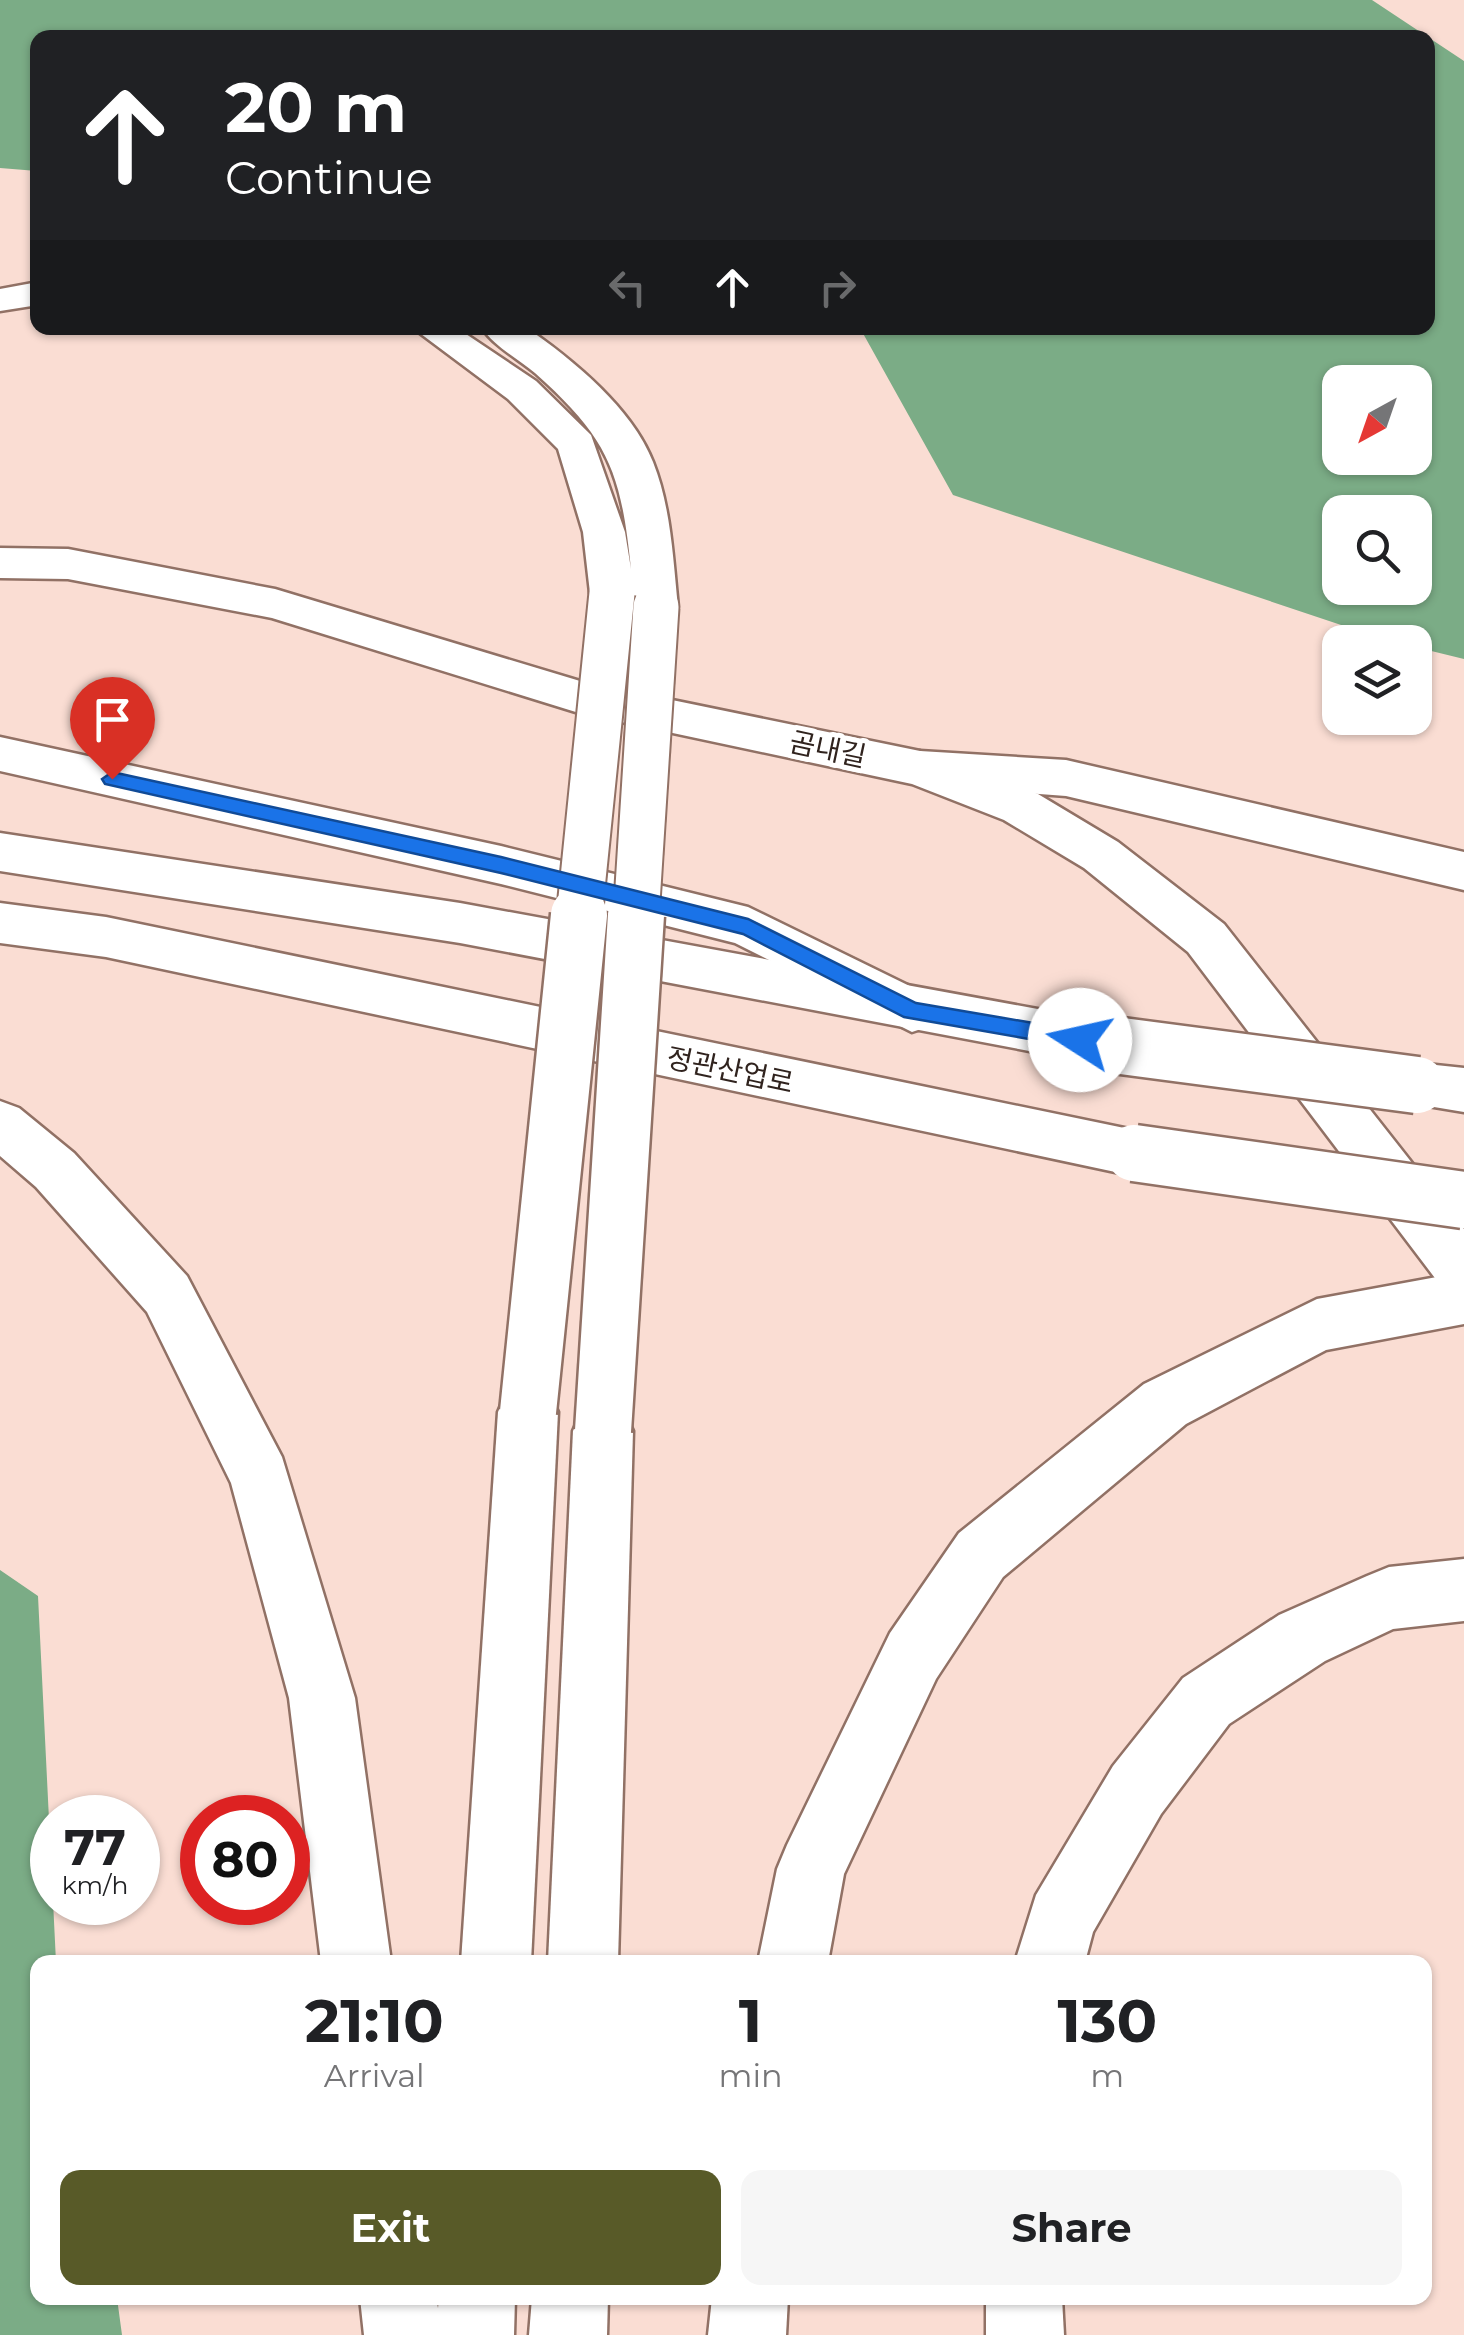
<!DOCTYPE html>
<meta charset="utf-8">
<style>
body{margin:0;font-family:Montserrat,"Noto Sans KR",sans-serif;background:#f6f6f6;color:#202124;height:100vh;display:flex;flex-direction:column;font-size:38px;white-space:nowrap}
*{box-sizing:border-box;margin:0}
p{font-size:32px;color:#757577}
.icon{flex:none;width:55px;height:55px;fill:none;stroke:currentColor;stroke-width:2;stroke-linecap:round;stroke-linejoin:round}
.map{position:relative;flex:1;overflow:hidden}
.side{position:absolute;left:30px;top:1955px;width:1402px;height:350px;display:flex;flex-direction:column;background:#fff;border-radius:20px;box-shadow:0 2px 8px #0004}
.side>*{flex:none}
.guide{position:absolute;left:30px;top:30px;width:1405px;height:305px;border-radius:20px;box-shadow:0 2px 8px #0004;background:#202124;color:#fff;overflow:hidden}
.needle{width:65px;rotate:220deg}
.buttons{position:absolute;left:1322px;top:365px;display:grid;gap:20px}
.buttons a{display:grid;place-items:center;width:110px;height:110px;border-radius:20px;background:#fff;box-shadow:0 2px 8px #0004;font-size:50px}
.speed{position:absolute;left:30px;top:1795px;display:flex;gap:20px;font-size:50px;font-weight:700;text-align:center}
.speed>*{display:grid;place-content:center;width:130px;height:130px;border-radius:50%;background:#fff;box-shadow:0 2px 8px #0004;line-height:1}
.speed small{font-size:25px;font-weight:400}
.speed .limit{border:15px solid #d22;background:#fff;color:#111}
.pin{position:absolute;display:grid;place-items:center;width:85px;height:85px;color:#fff;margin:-102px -42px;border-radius:50% 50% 50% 0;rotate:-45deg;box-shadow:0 0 10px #0007}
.pin .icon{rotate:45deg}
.me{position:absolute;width:110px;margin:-55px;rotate:280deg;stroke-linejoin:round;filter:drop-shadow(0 0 8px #0008)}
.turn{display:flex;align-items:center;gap:35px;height:210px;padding:0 30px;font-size:45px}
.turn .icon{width:130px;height:130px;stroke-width:2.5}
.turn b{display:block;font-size:70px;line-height:85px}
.lanes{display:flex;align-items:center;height:95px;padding:0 30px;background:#0003;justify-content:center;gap:50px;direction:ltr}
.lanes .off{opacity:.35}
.eta{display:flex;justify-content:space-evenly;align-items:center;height:170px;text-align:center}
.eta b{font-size:60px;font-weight:700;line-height:70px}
.cta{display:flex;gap:20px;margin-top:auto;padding:20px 30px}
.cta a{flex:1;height:115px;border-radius:20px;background:#585a28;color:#fff;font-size:40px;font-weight:700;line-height:115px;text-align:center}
.cta a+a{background:#f6f6f6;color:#202124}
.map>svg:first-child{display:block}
.forest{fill:#7bac86;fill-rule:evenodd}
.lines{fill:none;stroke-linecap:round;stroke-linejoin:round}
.tertiary-casing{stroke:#917165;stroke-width:5}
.trunk-casing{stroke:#917165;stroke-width:5}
.motorway-casing{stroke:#917165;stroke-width:5}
.tertiary{fill:#fff;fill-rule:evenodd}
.trunk{fill:#fff;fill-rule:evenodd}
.motorway{fill:#fff;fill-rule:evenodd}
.trunk-bridge-casing{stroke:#917165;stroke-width:61;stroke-linecap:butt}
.motorway-bridge-far1-casing{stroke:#917165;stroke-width:49;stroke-linecap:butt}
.motorway-bridge-casing{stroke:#917165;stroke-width:61;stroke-linecap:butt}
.trunk-bridge{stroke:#fff;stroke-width:56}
.motorway-bridge-far1{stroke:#fff;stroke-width:45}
.motorway-bridge{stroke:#fff;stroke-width:56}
.route{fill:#1a73e8;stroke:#114b97;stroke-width:2.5}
.labels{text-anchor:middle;stroke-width:10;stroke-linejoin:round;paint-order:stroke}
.street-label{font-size:28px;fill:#30231e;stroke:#fff}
</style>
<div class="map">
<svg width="1464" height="2335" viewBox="0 0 1464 2335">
<rect width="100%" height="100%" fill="#faddd3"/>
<g class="forest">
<path d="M0,0H1372L1464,61V659L1415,647V642L1383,639L953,495L860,328H1428V38H38L37,171L0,168ZM1340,382H1415V458H1340ZM1340,512H1415V588H1340Z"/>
<polygon points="0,1570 38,1596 56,1962 38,1962 38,2298 117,2298 122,2335 0,2335"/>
</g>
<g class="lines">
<defs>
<polygon id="tertiary" points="0,548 68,549 275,589 580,681 920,751 1038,794 1118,842 1224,924 1464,1229 1464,1297 1444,1290 1188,952 1084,868 1004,820 912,784 579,713 272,618 68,579 0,578"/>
<g id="trunk">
<polygon points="920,751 1066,760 1464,852 1464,890 1066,796 920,785 903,780 896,768 903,756"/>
<polygon points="0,833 460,903 1114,1023 1133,1030 1140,1045 1133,1060 1114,1067 460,943 0,871"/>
<polygon points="0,903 106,917 1134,1130 1153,1137 1161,1153 1153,1169 1134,1176 106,957 0,943"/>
<polygon points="1417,1063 1464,1068 1464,1112 1398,1101 1390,1085 1398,1069"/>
</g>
<g id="motorway">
<polygon points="38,282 38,305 0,311 0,289"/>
<path d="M413,328H457L536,381L591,435L625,532L631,569C621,472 609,439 535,373C518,359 494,346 482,328H527C573,360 632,408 653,462C671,507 673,559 678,607L672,618L656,622L640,618L633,595L628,604L612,608L596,604L590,593L583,532L558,449L508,399Z"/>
<polygon points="0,737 501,846 748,907 930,996 938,1011 930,1026 912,1032 735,943 501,884 0,771"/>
<polygon points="0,1101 19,1108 74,1153 187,1276 282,1457 355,1698 391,1962 321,1962 289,1698 231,1483 147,1312 36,1187 0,1156"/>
<polygon points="1464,1272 1464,1324 1326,1350 1186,1424 1003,1577 936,1679 844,1874 828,1962 758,1962 777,1869 787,1845 890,1633 959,1533 1144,1384 1317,1299"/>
<polygon points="528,1384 549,1392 558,1412 531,1962 461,1962 498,1412 507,1392"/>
<polygon points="603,1403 624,1411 633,1431 618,1962 548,1962 573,1431 582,1411"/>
<polygon points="1464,1559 1464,1621 1393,1629 1325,1661 1229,1724 1161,1814 1093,1932 1085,1962 1015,1962 1036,1895 1113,1766 1183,1678 1279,1615 1367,1576 1389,1567"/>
<polygon points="360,2298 436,2298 438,2308 439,2298 515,2298 514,2335 364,2335"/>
<polygon points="532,2298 608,2298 607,2335 529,2335"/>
<polygon points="712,2298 788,2298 786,2335 708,2335"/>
<polygon points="986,2298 1062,2298 1064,2335 986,2335"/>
</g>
</defs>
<use href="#tertiary" class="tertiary-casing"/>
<use href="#trunk" class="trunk-casing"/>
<use href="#motorway" class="motorway-casing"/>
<use href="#tertiary" class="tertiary"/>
<use href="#trunk" class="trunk"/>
<use href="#motorway" class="motorway"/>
<defs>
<g id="trunk-bridge">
<polyline points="1114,1045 1417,1085"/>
<polyline points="1134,1153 1464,1200"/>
</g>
<g id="motorway-bridge-far1">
<polyline points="579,918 612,593"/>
<polyline points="636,918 656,607"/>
</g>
<g id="motorway-bridge">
<polyline points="528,1412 579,915"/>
<polyline points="603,1431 636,915"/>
</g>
</defs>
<use href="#trunk-bridge" class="trunk-bridge-casing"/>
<use href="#motorway-bridge-far1" class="motorway-bridge-far1-casing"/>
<use href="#motorway-bridge" class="motorway-bridge-casing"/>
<use href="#trunk-bridge" class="trunk-bridge"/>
<use href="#motorway-bridge-far1" class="motorway-bridge-far1"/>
<use href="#motorway-bridge" class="motorway-bridge"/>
</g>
<polygon class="route" points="112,772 501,857 748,919 916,1003 1080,1031 1091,1040 1080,1048 904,1017 743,934 501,873 105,784 102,779"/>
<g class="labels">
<g class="street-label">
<text transform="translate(828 749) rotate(12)" y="10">곰내길</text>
<text transform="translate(730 1070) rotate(12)" y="10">정관산업로</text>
</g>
</g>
</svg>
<div class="buttons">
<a><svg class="needle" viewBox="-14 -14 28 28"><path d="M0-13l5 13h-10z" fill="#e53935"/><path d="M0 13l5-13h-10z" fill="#757577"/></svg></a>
<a><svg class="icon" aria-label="search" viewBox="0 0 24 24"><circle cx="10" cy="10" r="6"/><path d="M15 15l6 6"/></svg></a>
<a><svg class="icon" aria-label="layers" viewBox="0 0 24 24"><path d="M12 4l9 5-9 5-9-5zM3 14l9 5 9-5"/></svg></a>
</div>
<div class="speed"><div>77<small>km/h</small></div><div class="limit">80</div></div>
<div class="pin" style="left:112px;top:779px;background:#d93025"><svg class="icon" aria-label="arrive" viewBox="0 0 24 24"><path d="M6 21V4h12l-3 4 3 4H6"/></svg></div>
<svg class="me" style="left:1080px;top:1040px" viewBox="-20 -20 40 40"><circle r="19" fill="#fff"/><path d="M0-13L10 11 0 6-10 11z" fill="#1a73e8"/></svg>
<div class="guide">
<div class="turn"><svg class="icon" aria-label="ahead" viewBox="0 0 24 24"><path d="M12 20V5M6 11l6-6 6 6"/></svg><div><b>20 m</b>Continue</div></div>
<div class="lanes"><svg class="icon off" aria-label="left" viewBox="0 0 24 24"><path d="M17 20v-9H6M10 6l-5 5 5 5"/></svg><svg class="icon" aria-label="ahead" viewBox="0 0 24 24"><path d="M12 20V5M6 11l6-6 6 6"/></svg><svg class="icon off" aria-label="right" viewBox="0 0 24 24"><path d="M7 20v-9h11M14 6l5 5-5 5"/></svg></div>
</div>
<section class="side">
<div class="eta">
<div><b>21:10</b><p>Arrival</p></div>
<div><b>1</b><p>min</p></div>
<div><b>130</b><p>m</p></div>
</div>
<div class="cta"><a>Exit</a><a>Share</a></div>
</section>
</div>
